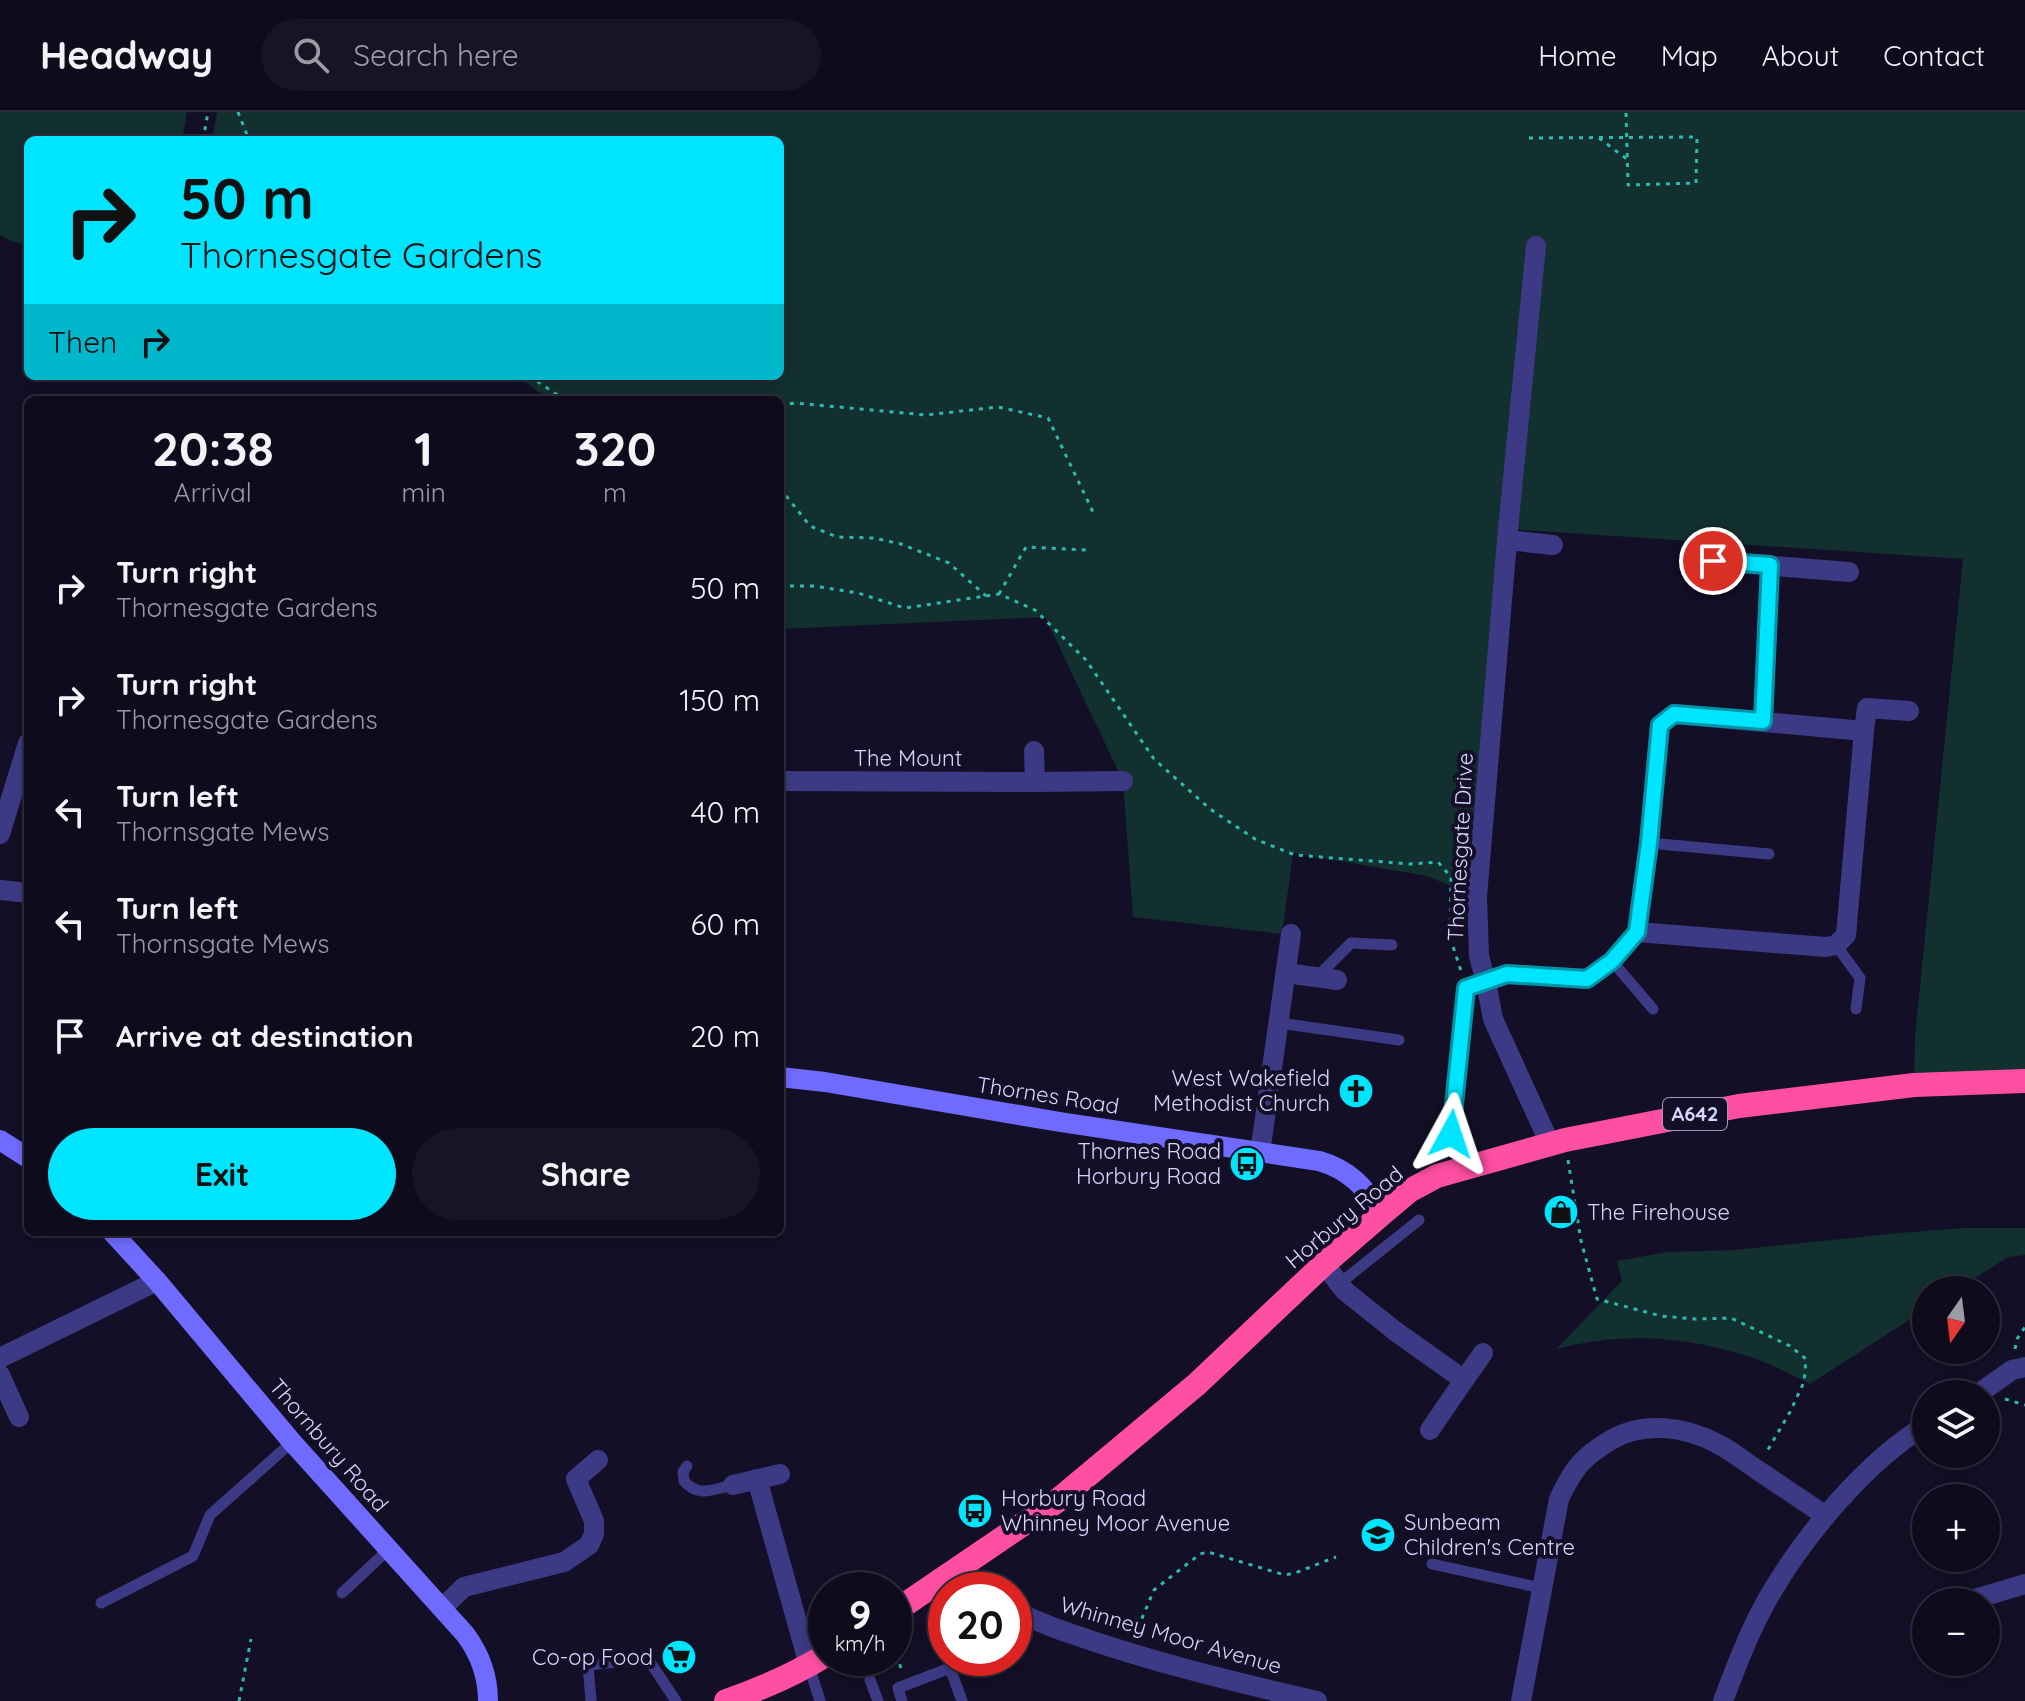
<!DOCTYPE html>
<meta charset="utf-8">
<style>
body{margin:0;font-family:Quicksand,sans-serif;background:#171425;color:#f1f3f6;height:100vh;display:flex;flex-direction:column;font-size:30px;white-space:nowrap}
*{box-sizing:border-box;margin:0}
p{font-size:26px;color:#9b9ba3}
.icon{flex:none;width:44px;height:44px;fill:none;stroke:currentColor;stroke-width:2;stroke-linecap:round;stroke-linejoin:round}
.map{position:relative;flex:1;overflow:hidden}
.side{position:absolute;left:24px;top:284px;width:760px;height:840px;display:flex;flex-direction:column;background:#0e0b1c;border-radius:12px;box-shadow:0 4px 12px #0003,0 0 0 2px #2e2b3b}
.side>*{flex:none}
.top-card{position:absolute;left:24px;top:24px;width:760px;height:244px;border-radius:12px;box-shadow:0 4px 12px #0003,0 0 0 2px #2e2b3b;background:#00e5ff;color:#111;overflow:hidden}
.needle{width:52px;rotate:194deg}
.fabs{position:absolute;left:1912px;top:1164px;display:grid;gap:16px}
.fabs a{display:grid;place-items:center;width:88px;height:88px;border-radius:50%;background:#0e0b1c;box-shadow:0 4px 12px #0003,0 0 0 2px #2e2b3b;font-size:40px}
.speed{position:absolute;left:808px;top:1460px;display:flex;gap:16px;font-size:40px;font-weight:700;text-align:center}
.speed>*{display:grid;place-content:center;width:104px;height:104px;border-radius:50%;background:#0e0b1c;box-shadow:0 4px 12px #0003,0 0 0 2px #2e2b3b;line-height:1}
.speed small{font-size:20px;font-weight:400}
.speed .limit{border:12px solid #d22;background:#fff;color:#111}
.pin{position:absolute;display:grid;place-items:center;width:68px;height:68px;color:#fff;margin:-34px;border:4px solid #fff;border-radius:50%;box-shadow:0 2px 8px #0007}
.me{position:absolute;width:88px;margin:-44px;rotate:5deg;stroke-linejoin:round;filter:drop-shadow(0 0 6px #0008)}
.turn{display:flex;align-items:center;gap:28px;height:168px;padding:0 24px;font-size:36px}
.turn .icon{width:104px;height:104px;stroke-width:2.5}
.turn b{display:block;font-size:56px;line-height:68px}
.then{display:flex;align-items:center;height:76px;padding:0 24px;background:#0003;gap:16px;font-size:30px}
.eta{display:flex;justify-content:space-evenly;align-items:center;height:136px;text-align:center}
.eta b{font-size:48px;font-weight:700;line-height:56px}
.cta{display:flex;gap:16px;margin-top:auto;padding:16px 24px}
.cta a{flex:1;height:92px;border-radius:48px;background:#00e5ff;color:#111;font-size:32px;font-weight:700;line-height:92px;text-align:center}
.cta a+a{background:#171425;color:#f1f3f6}
ul{padding:0;list-style:none}
li{display:flex;align-items:center;gap:24px;height:112px;padding:0 24px}
li div{flex:1}
li b{display:block;font-size:30px}
li em{font-style:normal}
header{display:flex;align-items:center;gap:48px;box-sizing:border-box;height:112px;padding:0 40px;background:#0e0b1c;border-bottom:2px solid #2e2b3b}
header strong{font-size:38px}
nav{display:flex;gap:44px;margin-inline-start:auto;font-size:28px}
.search{width:560px;height:72px;background:#171425;display:flex;align-items:center;gap:20px;box-sizing:border-box;padding:0 28px;border-radius:44px;color:#9b9ba3;font-size:30px}
.map>svg:first-child{display:block}
.green{fill:#12302f}
.lines{fill:none;stroke-linecap:round;stroke-linejoin:round}
.path{stroke:#2fb8b0;stroke-width:3;stroke-dasharray:4 6;stroke-linecap:butt}
.lane{stroke:#3d3a85;stroke-width:11}
.street{stroke:#3d3a85;stroke-width:20}
.secondary{stroke:#6f6bff;stroke-width:20}
.highway{stroke:#ff4fa3;stroke-width:24}
.route-casing{stroke:#0095a6;stroke-width:20}
.route{stroke:#00e5ff;stroke-width:14}
.labels{text-anchor:middle;stroke-width:8;stroke-linejoin:round;paint-order:stroke}
.shield{fill:#130f26;stroke:#9e99be;stroke-width:2}
.shield-label{font-size:20px;font-weight:bold;fill:#d9d4ff}
.street-label{font-size:22px;fill:#d9d4ff;stroke:#130f26}
.poi-label{font-size:22px;fill:#d9d4ff;stroke:#130f26;text-anchor:end}
</style>
<header>
<strong>Headway</strong>
<div class="search"><svg class="icon" aria-label="search" viewBox="0 0 24 24"><circle cx="10" cy="10" r="6"/><path d="M15 15l6 6"/></svg>Search here</div>
<nav><a>Home</a><a>Map</a><a>About</a><a>Contact</a></nav>
</header>
<div class="map">
<svg width="2025" height="1589" viewBox="0 0 2025 1589">
<rect width="100%" height="100%" fill="#130f26"/>
<g class="green">
<polygon points="0,0 187,0 182,28 28,28 28,133 13,130 0,123"/>
<polygon points="217,0 2025,0 2025,969 1914,973 1915,924 1963,447 1508,417 1477,785 1427,764 1293,741 1282,822 1133,805 1123,669 1045,505 780,517 780,288 549,288 517,264 780,264 780,28 212,28"/>
<path d="M1964,1116H2025V1143L2008,1145L1956,1178H1926V1197L1810,1272C1793,1264 1777,1255 1759,1248C1691,1224 1625,1219 1556,1237L1622,1169L1617,1149L1668,1140L1734,1138L1899,1121Z"/>
</g>
<g class="lines">
<g class="path">
<polyline points="238,0 249,28"/>
<polyline points="1529,26 1697,25 1696,71 1628,73 1626,0"/>
<polyline points="1599,26 1628,48"/>
<polyline points="203,28 208,0"/>
<polyline points="529,264 565,288"/>
<polyline points="780,293 795,291 926,303 998,295 1048,306 1094,402"/>
<polyline points="780,376 810,414 837,425 874,426 901,432 949,451 986,484"/>
<polyline points="780,474 814,474 858,481 905,496 999,482 1035,498 1086,548 1154,647 1210,697 1255,727 1295,743 1410,752 1438,750 1451,765 1450,825 1462,862"/>
<polyline points="999,482 1026,435 1087,438"/>
<polyline points="1568,1048 1581,1129 1597,1187 1661,1204 1695,1207 1731,1206 1790,1234 1806,1247 1804,1270 1790,1300 1766,1341"/>
<polyline points="2015,1237 2017,1227 2025,1215"/>
<polyline points="2005,1287 2025,1293"/>
<polyline points="1134,1525 1154,1478 1200,1442 1208,1440 1285,1463 1295,1461 1336,1445"/>
<polyline points="894,1533 902,1560"/>
<polyline points="861,1546 864,1554"/>
<polyline points="239,1589 251,1527"/>
</g>
<g class="lane">
<polyline points="1649,731 1769,742"/>
<polyline points="1836,833 1860,866 1856,897"/>
<polyline points="1612,849 1653,897"/>
<polyline points="1317,865 1351,831 1392,833"/>
<polyline points="1279,911 1399,928"/>
<polyline points="1464,1056 1451,1022 1466,876 1486,870"/>
<polyline points="1339,1172 1419,1108"/>
<path d="M687,1354L683,1360L684,1369C698,1386 714,1377 733,1373"/>
<polyline points="1432,1452 1541,1476"/>
<polyline points="342,1481 389,1437"/>
<polyline points="101,1491 193,1444 210,1403 292,1330"/>
<polyline points="809,1554 820,1589"/>
<polyline points="870,1568 878,1589"/>
<polyline points="591,1589 588,1553 648,1547 676,1589"/>
<polyline points="902,1589 898,1576 950,1556 962,1589"/>
</g>
<g class="street">
<polyline points="1536,134 1508,417 1477,785 1479,844 1486,870 1493,907 1550,1032"/>
<polyline points="1507,428 1553,433"/>
<polyline points="1713,449 1849,460"/>
<polyline points="1763,609 1770,453"/>
<polyline points="1864,619 1867,596 1909,599"/>
<polyline points="1034,639 1035,670"/>
<polyline points="780,669 1035,670 1123,669"/>
<polyline points="0,722 28,631"/>
<polyline points="0,778 28,781"/>
<polyline points="1286,861 1337,868"/>
<polyline points="1486,870 1507,862 1587,867 1612,849 1637,820 1649,731 1660,613 1674,602 1864,619 1846,823 1836,833 1826,835 1637,820"/>
<polyline points="1260,1041 1291,822"/>
<polyline points="1324,1152 1345,1179 1395,1219 1464,1268 1430,1318"/>
<polyline points="0,1246 157,1169"/>
<polyline points="0,1263 19,1305"/>
<polyline points="1464,1268 1483,1241"/>
<polyline points="1978,1282 2012,1258 2025,1255"/>
<polyline points="757,1367 809,1553"/>
<polyline points="733,1373 780,1362"/>
<polyline points="959,1457 971,1475 976,1478"/>
<polyline points="1968,1489 2025,1472"/>
<polyline points="442,1496 464,1475 564,1450 589,1433 594,1422 594,1409 576,1367 598,1348"/>
<path d="M1014,1499C1033,1507 1052,1516 1072,1522C1151,1550 1235,1570 1317,1589"/>
<path d="M1521,1589L1559,1387C1573,1357 1582,1345 1611,1328C1643,1309 1685,1314 1718,1332C1732,1339 1745,1350 1759,1359C1781,1374 1804,1389 1826,1404"/>
<path d="M1723,1589C1736,1555 1749,1520 1767,1488C1802,1426 1865,1350 1926,1313"/>
</g>
<g class="secondary">
<path d="M780,965L825,970L1060,1010L1319,1049C1351,1058 1364,1076 1383,1101"/>
<polyline points="0,1028 28,1046"/>
<path d="M112,1120L157,1169L292,1330L465,1522C480,1542 488,1563 488,1589"/>
</g>
<g class="highway">
<polyline points="894,1500 1057,1389 1197,1272 1324,1152 1383,1101 1409,1079 1437,1064 1565,1028 1739,994 1914,973 2025,969"/>
<path d="M726,1589C761,1577 795,1562 826,1543"/>
</g>
</g>
<g class="lines">
<defs>
<polyline id="route" points="1451,1022 1466,876 1507,862 1587,867 1612,849 1637,820 1649,731 1660,613 1674,602 1763,609 1770,453 1713,449"/>
</defs>
<use href="#route" class="route-casing"/>
<use href="#route" class="route"/>
</g>
<defs>
<symbol id="church-disc" viewBox="-11 -11 22 22"><circle r="9.5" fill="#00e5ff" stroke="#130f26"/><path d="M-1.2-6h2.4v3.5h3.3v2.4h-3.3V6h-2.4V-.1h-3.3v-2.4h3.3Z" fill="#111"/></symbol>
<symbol id="bus-disc" viewBox="-11 -11 22 22"><circle r="9.5" fill="#00e5ff" stroke="#130f26"/><path d="M-5-6H5V4H4V6H2V4H-2V6H-4V4H-5ZM-3.5-4V0h7V-4ZM-3.5 1.2v1.5H-2V1.2ZM2 1.2v1.5H3.5V1.2Z" fill="#111"/></symbol>
<symbol id="shop-disc" viewBox="-11 -11 22 22"><circle r="9.5" fill="#00e5ff" stroke="#130f26"/><path d="M-5-2.5h2.3a2.7 3.5 0 0 1 5.4 0H5L5.5 6h-11ZM-1.5-2.5h3a1.5 2.3 0 0 0-3 0Z" fill="#111"/></symbol>
<symbol id="school-disc" viewBox="-11 -11 22 22"><circle r="9.5" fill="#00e5ff" stroke="#130f26"/><path d="M0-5L7-2L0 1L-7-2ZM-4 1L0 2.5L4 1V4Q0 6-4 4Z" fill="#111"/></symbol>
<symbol id="supermarket-disc" viewBox="-11 -11 22 22"><circle r="9.5" fill="#00e5ff" stroke="#130f26"/><path d="M-6-5.5h2.5l.6 2H6L4.5 2H-2.5L-4.4-4H-6ZM-1.5 3.2a1.3 1.3 0 1 0 .1 0ZM3 3.2a1.3 1.3 0 1 0 .1 0Z" fill="#111"/></symbol>
</defs>
<g fill-rule="evenodd">
<use href="#church-disc" x="1336" y="959" width="40" height="40"/>
<use href="#bus-disc" x="1227" y="1032" width="40" height="40"/>
<use href="#shop-disc" x="1541" y="1080" width="40" height="40"/>
<use href="#bus-disc" x="955" y="1379" width="40" height="40"/>
<use href="#school-disc" x="1358" y="1403" width="40" height="40"/>
<use href="#supermarket-disc" x="659" y="1525" width="40" height="40"/>
</g>
<g class="labels">
<rect class="shield" x="1663" y="986" width="64" height="32" rx="6"/>
<g class="shield-label">
<text x="1695" y="1009">A642</text>
</g>
<g class="street-label">
<text x="908" y="654">The Mount</text>
<text transform="translate(1460 735) rotate(-87)" y="8">Thornesgate Drive</text>
<text transform="translate(1048 983) rotate(9)" y="8">Thornes Road</text>
<text transform="translate(1344 1105) rotate(-40)" y="8">Horbury Road</text>
<text transform="translate(329 1333) rotate(49)" y="8">Thornbury Road</text>
<text transform="translate(1171 1523) rotate(16)" y="8">Whinney Moor Avenue</text>
</g>
<g class="poi-label">
<text x="1330" y="974">West Wakefield<tspan x="1330" dy="25">Methodist Church</tspan></text>
<text x="1221" y="1047">Thornes Road<tspan x="1221" dy="25">Horbury Road</tspan></text>
<text x="1587" y="1108" text-anchor="start">The Firehouse</text>
<text x="1001" y="1394" text-anchor="start">Horbury Road<tspan x="1001" dy="25">Whinney Moor Avenue</tspan></text>
<text x="1404" y="1418" text-anchor="start">Sunbeam<tspan x="1404" dy="25">Children's Centre</tspan></text>
<text x="653" y="1553">Co-op Food</text>
</g>
</g>
</svg>
<div class="fabs">
<a><svg class="needle" viewBox="-14 -14 28 28"><path d="M0-13l5 13h-10z" fill="#e53935"/><path d="M0 13l5-13h-10z" fill="#9b9ba3"/></svg></a>
<a><svg class="icon" aria-label="layers" viewBox="0 0 24 24"><path d="M12 4l9 5-9 5-9-5zM3 14l9 5 9-5"/></svg></a>
<a>+</a>
<a>−</a>
</div>
<div class="speed"><div>9<small>km/h</small></div><div class="limit">20</div></div>
<div class="pin" style="left:1713px;top:449px;background:#d93025"><svg class="icon" aria-label="arrive" viewBox="0 0 24 24"><path d="M6 21V4h12l-3 4 3 4H6"/></svg></div>
<svg class="me" style="left:1451px;top:1022px" viewBox="-20 -20 40 40"><path d="M0-17L14 15 0 8-14 15z" fill="#00e5ff" stroke="#fff" stroke-width="4"/></svg>
<div class="top-card">
<div class="turn"><svg class="icon" aria-label="right" viewBox="0 0 24 24"><path d="M7 20v-9h11M14 6l5 5-5 5"/></svg><div><b>50 m</b>Thornesgate Gardens</div></div>
<div class="then">Then<svg class="icon" aria-label="right" viewBox="0 0 24 24"><path d="M7 20v-9h11M14 6l5 5-5 5"/></svg></div>
</div>
<section class="side">
<div class="eta">
<div><b>20:38</b><p>Arrival</p></div>
<div><b>1</b><p>min</p></div>
<div><b>320</b><p>m</p></div>
</div>
<ul>
<li><svg class="icon" aria-label="right" viewBox="0 0 24 24"><path d="M7 20v-9h11M14 6l5 5-5 5"/></svg><div><b>Turn right</b><p>Thornesgate Gardens</p></div><em>50 m</em></li>
<li><svg class="icon" aria-label="right" viewBox="0 0 24 24"><path d="M7 20v-9h11M14 6l5 5-5 5"/></svg><div><b>Turn right</b><p>Thornesgate Gardens</p></div><em>150 m</em></li>
<li><svg class="icon" aria-label="left" viewBox="0 0 24 24"><path d="M17 20v-9H6M10 6l-5 5 5 5"/></svg><div><b>Turn left</b><p>Thornsgate Mews</p></div><em>40 m</em></li>
<li><svg class="icon" aria-label="left" viewBox="0 0 24 24"><path d="M17 20v-9H6M10 6l-5 5 5 5"/></svg><div><b>Turn left</b><p>Thornsgate Mews</p></div><em>60 m</em></li>
<li><svg class="icon" aria-label="arrive" viewBox="0 0 24 24"><path d="M6 21V4h12l-3 4 3 4H6"/></svg><div><b>Arrive at destination</b></div><em>20 m</em></li>
</ul>
<div class="cta"><a>Exit</a><a>Share</a></div>
</section>
</div>
